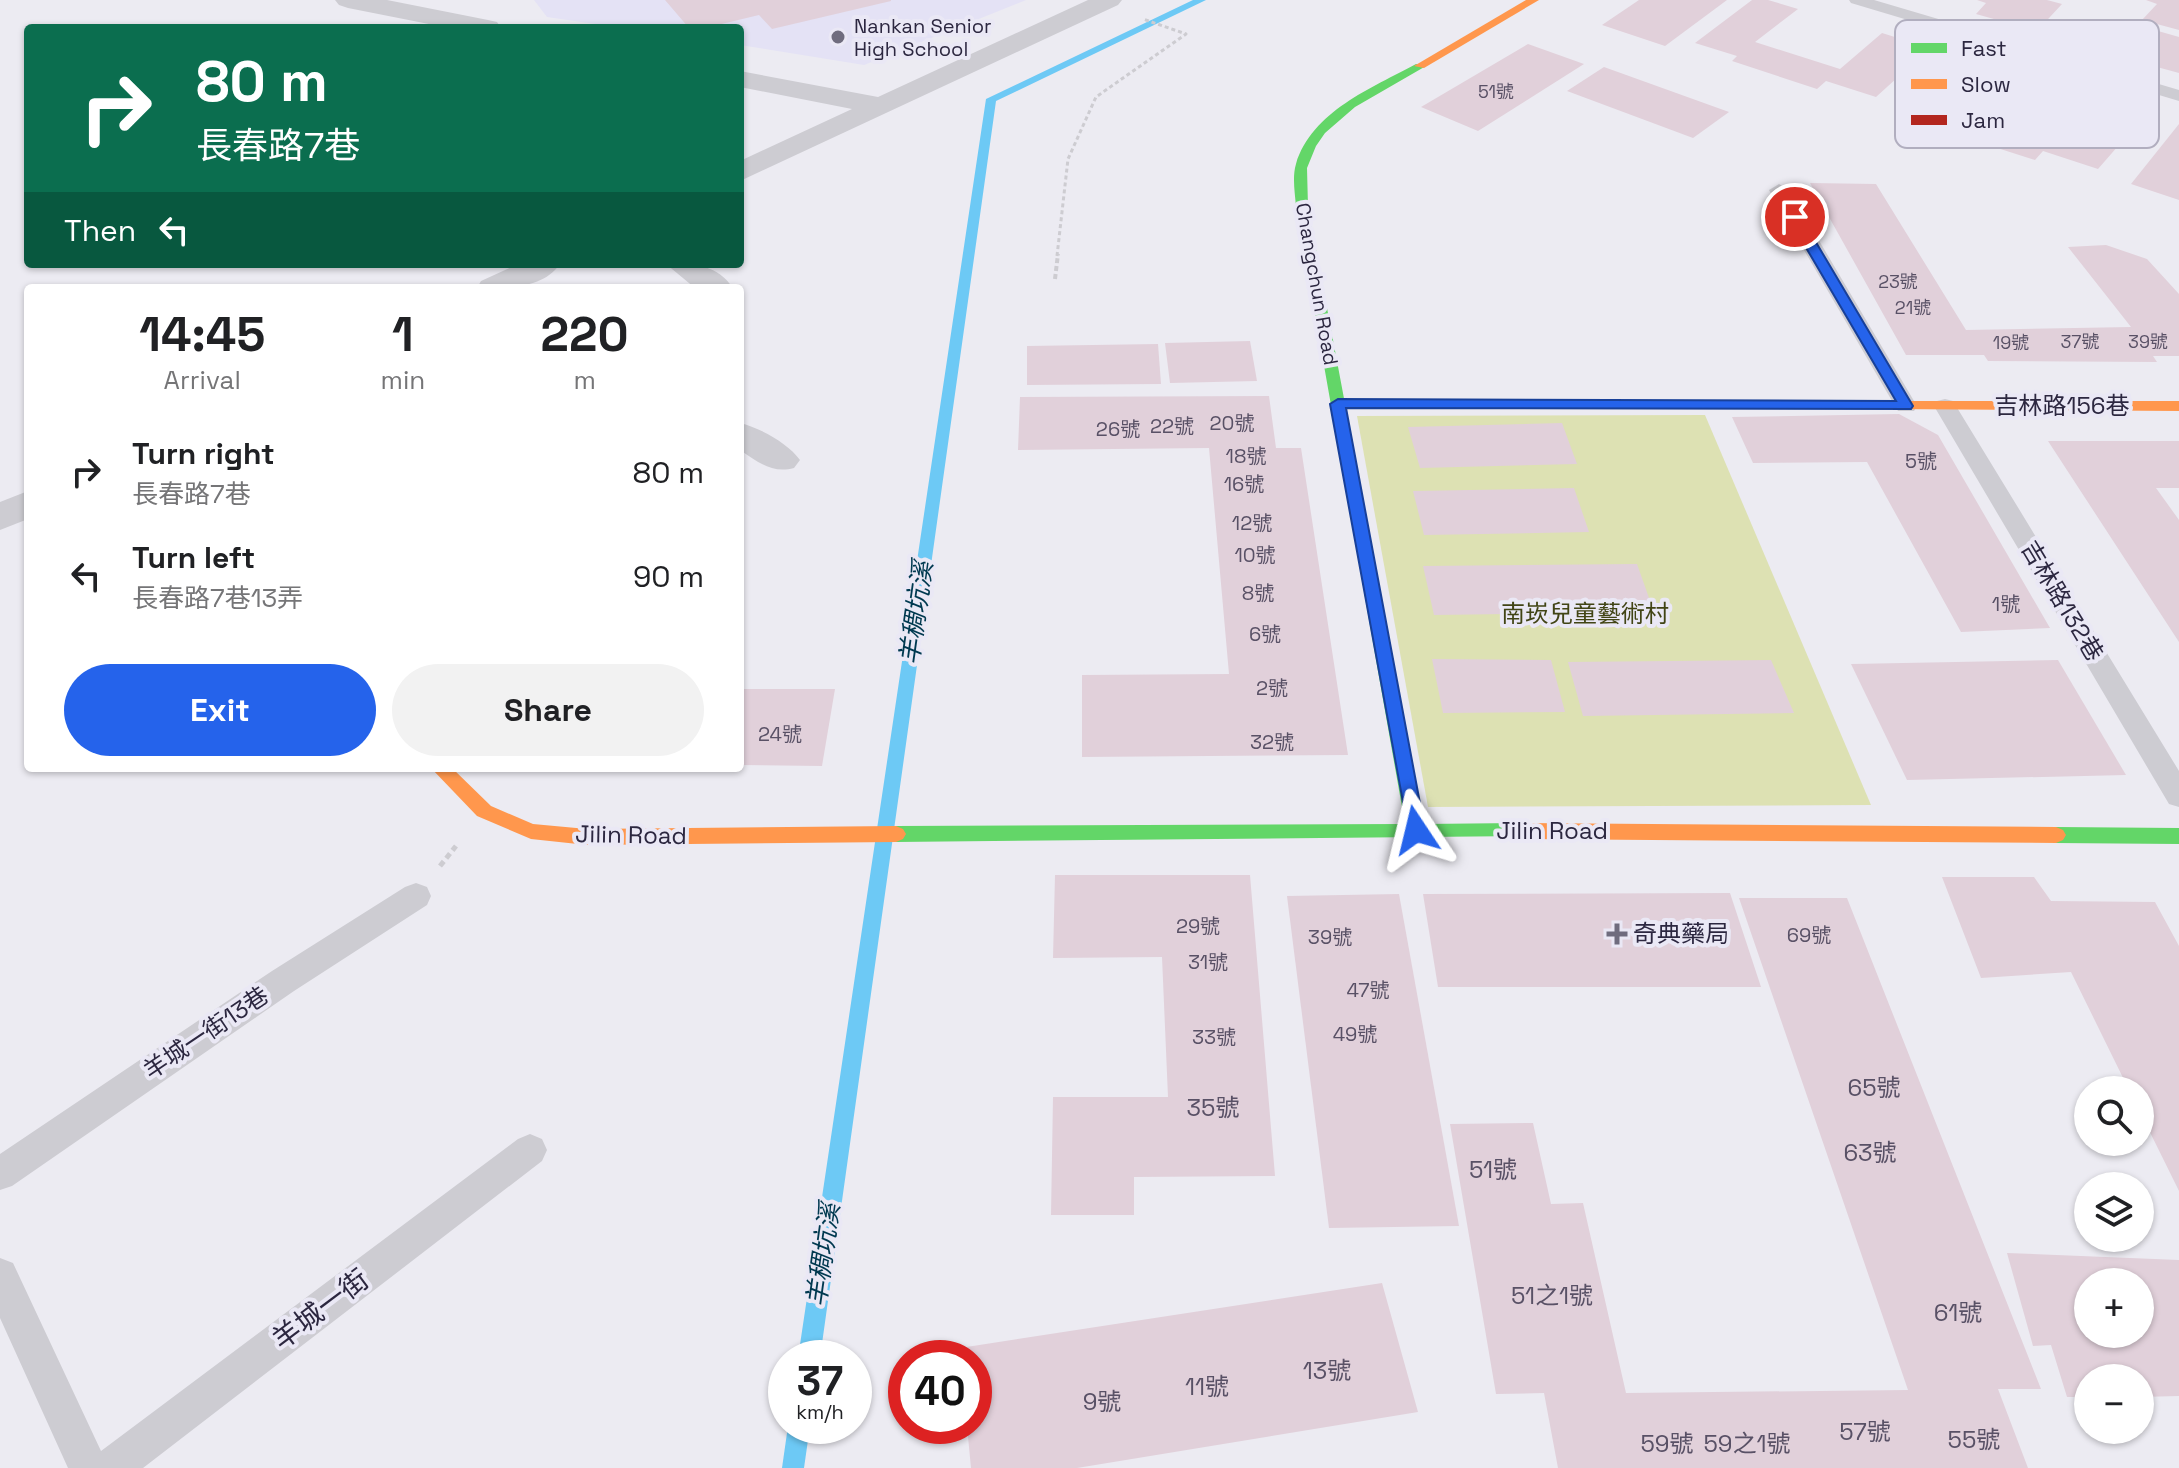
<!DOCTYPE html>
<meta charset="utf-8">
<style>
body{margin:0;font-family:"Space Grotesk","Noto Sans TC",sans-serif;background:#f2f2f2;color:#202124;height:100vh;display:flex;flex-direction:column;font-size:30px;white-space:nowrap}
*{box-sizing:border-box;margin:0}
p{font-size:26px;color:#757577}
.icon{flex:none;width:44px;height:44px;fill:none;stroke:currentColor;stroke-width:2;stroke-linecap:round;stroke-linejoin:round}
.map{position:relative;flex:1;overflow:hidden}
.drawer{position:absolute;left:24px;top:284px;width:720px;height:488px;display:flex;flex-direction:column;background:#fff;border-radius:8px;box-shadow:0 2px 6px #0004}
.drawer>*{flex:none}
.banner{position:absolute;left:24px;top:24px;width:720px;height:244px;border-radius:8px;box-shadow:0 2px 6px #0004;background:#0b6e4f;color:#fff;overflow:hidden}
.fabs{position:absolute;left:2074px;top:1076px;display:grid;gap:16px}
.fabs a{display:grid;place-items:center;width:80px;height:80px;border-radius:50%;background:#fff;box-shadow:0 2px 6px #0004;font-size:40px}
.speed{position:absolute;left:768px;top:1340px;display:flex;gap:16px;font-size:40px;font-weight:700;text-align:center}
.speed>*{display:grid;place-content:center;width:104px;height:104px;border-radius:50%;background:#fff;box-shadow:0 2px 6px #0004;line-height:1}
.speed small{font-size:20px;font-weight:400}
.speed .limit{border:12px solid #d22;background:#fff;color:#111}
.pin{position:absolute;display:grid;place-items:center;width:68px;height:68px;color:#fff;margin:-34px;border:4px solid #fff;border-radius:50%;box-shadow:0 2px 8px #0007}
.me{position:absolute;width:88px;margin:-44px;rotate:350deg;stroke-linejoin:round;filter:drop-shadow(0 0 6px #0008)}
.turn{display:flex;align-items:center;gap:28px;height:168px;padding:0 40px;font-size:36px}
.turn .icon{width:104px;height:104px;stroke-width:2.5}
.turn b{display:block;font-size:56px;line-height:68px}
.then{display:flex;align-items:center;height:76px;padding:0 40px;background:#0003;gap:16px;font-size:30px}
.eta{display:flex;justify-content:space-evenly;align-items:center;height:136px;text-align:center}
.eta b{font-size:48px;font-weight:600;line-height:56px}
.action{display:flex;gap:16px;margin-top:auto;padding:16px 40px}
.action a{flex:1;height:92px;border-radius:48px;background:#2563eb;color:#fff;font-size:32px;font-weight:600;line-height:92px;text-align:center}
.action a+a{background:#f2f2f2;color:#202124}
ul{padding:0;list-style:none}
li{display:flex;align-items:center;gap:24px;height:104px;padding:0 40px}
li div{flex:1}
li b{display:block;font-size:30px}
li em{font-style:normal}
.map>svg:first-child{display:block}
.built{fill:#e4e2f5}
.green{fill:#dde1b3}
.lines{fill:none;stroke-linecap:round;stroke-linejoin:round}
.stream{fill:#6dc9f5;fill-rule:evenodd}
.building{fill:#e1d0da;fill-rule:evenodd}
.path-far2{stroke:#cdccd1;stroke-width:3;stroke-dasharray:4 3;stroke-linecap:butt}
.path-far1{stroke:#cdccd1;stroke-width:4;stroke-dasharray:5 3;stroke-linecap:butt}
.path{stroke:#cdccd1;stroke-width:5;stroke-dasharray:6 4;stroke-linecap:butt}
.lane{fill:#cdccd2;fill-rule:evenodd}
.street{fill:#cdccd2;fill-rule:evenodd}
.fast{fill:#63d668;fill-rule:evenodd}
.slow{fill:#ff974d;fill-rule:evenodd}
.jam{fill:#b3261e;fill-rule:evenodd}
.route{fill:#2563eb;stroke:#184099;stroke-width:2}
.poi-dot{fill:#6f6c7e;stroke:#eae8f5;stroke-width:3}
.labels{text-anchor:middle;stroke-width:8;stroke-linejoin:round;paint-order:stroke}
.far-number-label{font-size:18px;fill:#595166}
.far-poi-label{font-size:20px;fill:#2c2740;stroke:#eae8f5;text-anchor:start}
.far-street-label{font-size:20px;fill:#2c2740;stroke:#eae8f5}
.number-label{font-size:20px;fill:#595166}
.street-label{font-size:24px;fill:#2c2740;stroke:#eae8f5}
.park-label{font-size:24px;fill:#414415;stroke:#eae8f5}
.poi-label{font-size:24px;fill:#2c2740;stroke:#eae8f5;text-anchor:start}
.near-number-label{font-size:24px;fill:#595166}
.water-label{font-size:26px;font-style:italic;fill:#003950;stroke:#eae8f5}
.near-street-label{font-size:28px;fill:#2c2740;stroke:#eae8f5}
.key{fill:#eae8f5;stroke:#b1aebf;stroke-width:2}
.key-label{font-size:22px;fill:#2c2740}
</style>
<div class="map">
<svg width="2179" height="1468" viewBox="0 0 2179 1468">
<rect width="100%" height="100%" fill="#ecebf2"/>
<polygon class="built" points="534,0 1026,0 864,65 740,45 740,28 623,28 547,17"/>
<polygon class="green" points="1705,415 1871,805 1428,807 1357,416"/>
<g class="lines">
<g class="stream">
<polygon points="1193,0 1206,0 996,101 820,1358 798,1358 986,99"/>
<polygon points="788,1426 810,1426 804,1468 782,1468"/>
</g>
</g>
<g class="building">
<polygon points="665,0 891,0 891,1 772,29 759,15 705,28 689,28"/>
<polygon points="1639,0 1727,0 1665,46 1602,25"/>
<polygon points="1752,0 1768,0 1798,9 1755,42 1840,69 1882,33 1930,48 1876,97 1826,81 1817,89 1732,61 1737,56 1695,43"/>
<polygon points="1977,0 2047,0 2062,4 2037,31 1976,14 1986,3"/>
<polygon points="2146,0 2179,0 2179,30 2142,20 2157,4"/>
<polygon points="2137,25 2179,37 2179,73 2113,55"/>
<polygon points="1528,44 1584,64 1478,131 1421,107"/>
<polygon points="1952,56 1998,70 1960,108 2055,138 2092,97 2146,114 2098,169 2043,151 2035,160 1938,129 1944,123 1896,108"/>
<polygon points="1604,67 1729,112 1693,138 1567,91"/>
<polygon points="2179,124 2179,200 2131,184"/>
<polygon points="1810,183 1876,184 1966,330 2131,327 2068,247 2106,245 2147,259 2179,294 2179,356 2153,356 2157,362 1988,361 1984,355 1906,355"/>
<polygon points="1250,341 1257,381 1170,383 1165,343"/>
<polygon points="1158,344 1161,384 1027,385 1027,346"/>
<polygon points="1269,396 1276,448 1301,448 1348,755 1082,757 1082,675 1229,674 1209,448 1018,450 1020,397"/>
<polygon points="1899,414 1938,435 2050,628 1961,632 1867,462 1753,463 1732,417"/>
<polygon points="1562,423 1577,464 1420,468 1408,427"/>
<polygon points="2048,441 2179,441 2179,488 2156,488 2179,520 2179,642"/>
<polygon points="1574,488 1589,532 1424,535 1413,491"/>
<polygon points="1637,564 1654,612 1434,615 1423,566"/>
<polygon points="1432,659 1551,660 1565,712 1443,713"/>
<polygon points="1771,660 1794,713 1583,716 1568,662"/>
<polygon points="2058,660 2126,775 1907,780 1851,664"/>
<polygon points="740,689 835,689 822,766 740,765"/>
<polygon points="1055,875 1250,875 1275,1176 1134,1177 1134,1215 1051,1215 1053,1097 1168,1097 1162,957 1053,958"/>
<polygon points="1942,877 2034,877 2051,901 2155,902 2179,946 2179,1191 2140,1112 2140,1090 2129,1090 2071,972 1981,978"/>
<polygon points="1730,893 1761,987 1438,987 1423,894"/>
<polygon points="1399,894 1459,1226 1329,1228 1287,896"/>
<polygon points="1739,898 1847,898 2041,1389 1998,1389 2028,1468 1558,1468 1544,1393 1496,1394 1450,1124 1533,1123 1551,1204 1583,1203 1626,1393 1908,1390"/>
<path d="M2007,1253L2179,1260V1396L2140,1397V1378H2088V1397H2067L2051,1345L2033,1346ZM2088,1282H2140V1334H2088Z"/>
<polygon points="1382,1283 1418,1412 1077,1468 971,1468 967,1426 974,1426 974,1358 961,1358 960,1348"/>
</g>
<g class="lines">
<polyline class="path-far2" points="1057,256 1068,159 1096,97 1186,34 1143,19"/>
<polyline class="path-far1" points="1055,279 1058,254"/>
<polyline class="path" points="440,866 456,846"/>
<g class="lane">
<polygon points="1849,0 1874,0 2179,90 2179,101 1851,3"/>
<polygon points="1779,184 1789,190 1917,406 1914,411 1898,411 1895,406 1769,190"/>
<polygon points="1945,399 1953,401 1956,406 2179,771 2179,807 2169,804 1934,406 1937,401"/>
<polygon points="416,883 427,887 431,896 427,905 294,991 12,1186 0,1190 0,1154 272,971 405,887"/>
<polygon points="530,1134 542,1139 547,1150 542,1161 143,1468 68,1468 0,1318 0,1258 13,1263 101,1451 518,1139"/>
</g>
<g class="street">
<polygon points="335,0 387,0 488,20 497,22 501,28 449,28 348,8 339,5"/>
<polygon points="1088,0 1122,0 1118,5 740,181 740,161 852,109 740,87 740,71 878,97"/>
<path d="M518,264H560C542,290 504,288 477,288L481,281Z"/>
<path d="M666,264C693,264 716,263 733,288H695Z"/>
<path d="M740,423C760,428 788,443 800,460L794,468C772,474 758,462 740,450Z"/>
<polygon points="28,491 28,519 0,530 0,502"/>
</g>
<g class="fast">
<path d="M1416,64L1426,66L1355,107L1325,133L1316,146L1307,168L1308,207L1424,824L1518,823L1525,826L1527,831L1525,836L896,842L889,839L886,834L889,829L896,826L1405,824L1296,207C1295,193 1292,177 1296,164C1312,111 1372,88 1416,64Z"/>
<polygon points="2056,827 2179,828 2179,844 2056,843 2049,840 2046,835 2049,830"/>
</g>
<g class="slow">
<polygon points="1526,0 1539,0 1424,68 1414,66"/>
<polygon points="1736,401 2179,401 2179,411 1731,408 1729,405"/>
<polygon points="431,768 452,768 491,806 533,824 587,829 896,826 903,829 906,834 903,839 896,842 587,845 531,839 477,816"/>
<polygon points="1518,823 2056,827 2063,830 2066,835 2063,840 2056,843 1518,839 1511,836 1509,831 1511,826"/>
</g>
<polygon class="jam" points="1338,400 1736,401 1743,405 1736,409 1333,407 1331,404"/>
</g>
<polygon class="route" points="1795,213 1801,217 1913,406 1911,409 1346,408 1425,830 1422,835 1409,835 1330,404 1338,399 1896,401 1788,217"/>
<g class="poi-dot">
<circle cx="838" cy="37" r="8"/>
<path d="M1613 922h8v8h8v8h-8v8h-8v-8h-8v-8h8z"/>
</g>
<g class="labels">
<g class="far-number-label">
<text x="1496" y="98">51號</text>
<text x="1898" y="288">23號</text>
<text x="1913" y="314">21號</text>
<text x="2080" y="348">37號</text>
<text x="2148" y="348">39號</text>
<text x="2011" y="349">19號</text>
</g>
<g class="far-poi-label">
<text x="854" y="33">Nankan Senior<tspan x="854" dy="23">High School</tspan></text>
</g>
<g class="far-street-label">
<text transform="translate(1317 284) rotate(80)" y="7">Changchun Road</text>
</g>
<g class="number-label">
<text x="1232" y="430">20號</text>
<text x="1172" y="433">22號</text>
<text x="1118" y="436">26號</text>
<text x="1246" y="463">18號</text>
<text x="1921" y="468">5號</text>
<text x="1244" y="491">16號</text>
<text x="1252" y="530">12號</text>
<text x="1255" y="562">10號</text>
<text x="1258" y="600">8號</text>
<text x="2006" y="611">1號</text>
<text x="1265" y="641">6號</text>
<text x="1272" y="695">2號</text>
<text x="780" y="741">24號</text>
<text x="1272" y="749">32號</text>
<text x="1198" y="933">29號</text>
<text x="1809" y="942">69號</text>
<text x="1330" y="944">39號</text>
<text x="1208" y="969">31號</text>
<text x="1368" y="997">47號</text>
<text x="1355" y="1041">49號</text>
<text x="1214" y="1044">33號</text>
</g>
<g class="street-label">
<text x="2062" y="414">吉林路156巷</text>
<text transform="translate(2062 601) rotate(59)" y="8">吉林路132巷</text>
<text x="1552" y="839">Jilin Road</text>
<text transform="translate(631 835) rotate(1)" y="8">Jilin Road</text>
<text transform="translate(206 1033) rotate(-34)" y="8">羊城一街13巷</text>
</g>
<g class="park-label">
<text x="1585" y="622">南崁兒童藝術村</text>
</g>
<g class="poi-label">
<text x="1633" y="942">奇典藥局</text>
</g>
<g class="near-number-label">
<text x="1874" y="1096">65號</text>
<text x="1213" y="1116">35號</text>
<text x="1870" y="1161">63號</text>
<text x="1493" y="1178">51號</text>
<text x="1552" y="1304">51之1號</text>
<text x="1958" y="1321">61號</text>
<text x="1327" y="1379">13號</text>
<text x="1207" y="1395">11號</text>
<text x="1102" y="1410">9號</text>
<text x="1865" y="1440">57號</text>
<text x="1974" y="1448">55號</text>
<text x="1667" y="1452">59號</text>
<text x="1747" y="1452">59之1號</text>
</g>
<g class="water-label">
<text transform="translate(916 613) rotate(-82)" y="9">羊稠坑溪</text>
<text transform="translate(823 1255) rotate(-82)" y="9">羊稠坑溪</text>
</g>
<g class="near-street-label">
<text transform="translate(320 1309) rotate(-37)" y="10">羊城一街</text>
</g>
</g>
<rect x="1895" y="20" width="264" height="128" rx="12" class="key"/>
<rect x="1911" y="43" width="36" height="10" fill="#63d668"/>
<rect x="1911" y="79" width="36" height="10" fill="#ff974d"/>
<rect x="1911" y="115" width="36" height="10" fill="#b3261e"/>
<g class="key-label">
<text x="1961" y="56">Fast</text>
<text x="1961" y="92">Slow</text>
<text x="1961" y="128">Jam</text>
</g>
</svg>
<div class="fabs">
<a><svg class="icon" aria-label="search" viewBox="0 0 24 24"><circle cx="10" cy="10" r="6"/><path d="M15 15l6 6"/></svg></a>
<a><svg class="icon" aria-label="layers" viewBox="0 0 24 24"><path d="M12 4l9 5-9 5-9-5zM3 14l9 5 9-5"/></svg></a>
<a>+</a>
<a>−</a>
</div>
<div class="speed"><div>37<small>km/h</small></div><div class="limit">40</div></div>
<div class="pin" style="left:1795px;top:217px;background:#d93025"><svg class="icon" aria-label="arrive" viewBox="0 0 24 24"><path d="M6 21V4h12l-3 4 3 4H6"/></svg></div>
<svg class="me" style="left:1416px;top:830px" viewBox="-20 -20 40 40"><path d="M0-17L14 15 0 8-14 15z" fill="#2563eb" stroke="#fff" stroke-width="4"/></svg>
<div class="banner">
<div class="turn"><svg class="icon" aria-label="right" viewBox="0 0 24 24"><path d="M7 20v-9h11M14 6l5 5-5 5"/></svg><div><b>80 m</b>長春路7巷</div></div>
<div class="then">Then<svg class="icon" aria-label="left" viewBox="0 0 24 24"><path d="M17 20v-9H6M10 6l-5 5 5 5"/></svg></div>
</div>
<section class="drawer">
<div class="eta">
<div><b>14:45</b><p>Arrival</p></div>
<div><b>1</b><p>min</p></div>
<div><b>220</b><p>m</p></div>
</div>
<ul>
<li><svg class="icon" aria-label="right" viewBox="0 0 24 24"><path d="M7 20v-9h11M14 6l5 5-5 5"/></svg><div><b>Turn right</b><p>長春路7巷</p></div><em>80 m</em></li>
<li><svg class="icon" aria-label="left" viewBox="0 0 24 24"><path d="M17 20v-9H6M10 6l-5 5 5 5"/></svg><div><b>Turn left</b><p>長春路7巷13弄</p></div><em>90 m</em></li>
</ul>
<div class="action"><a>Exit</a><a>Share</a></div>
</section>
</div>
